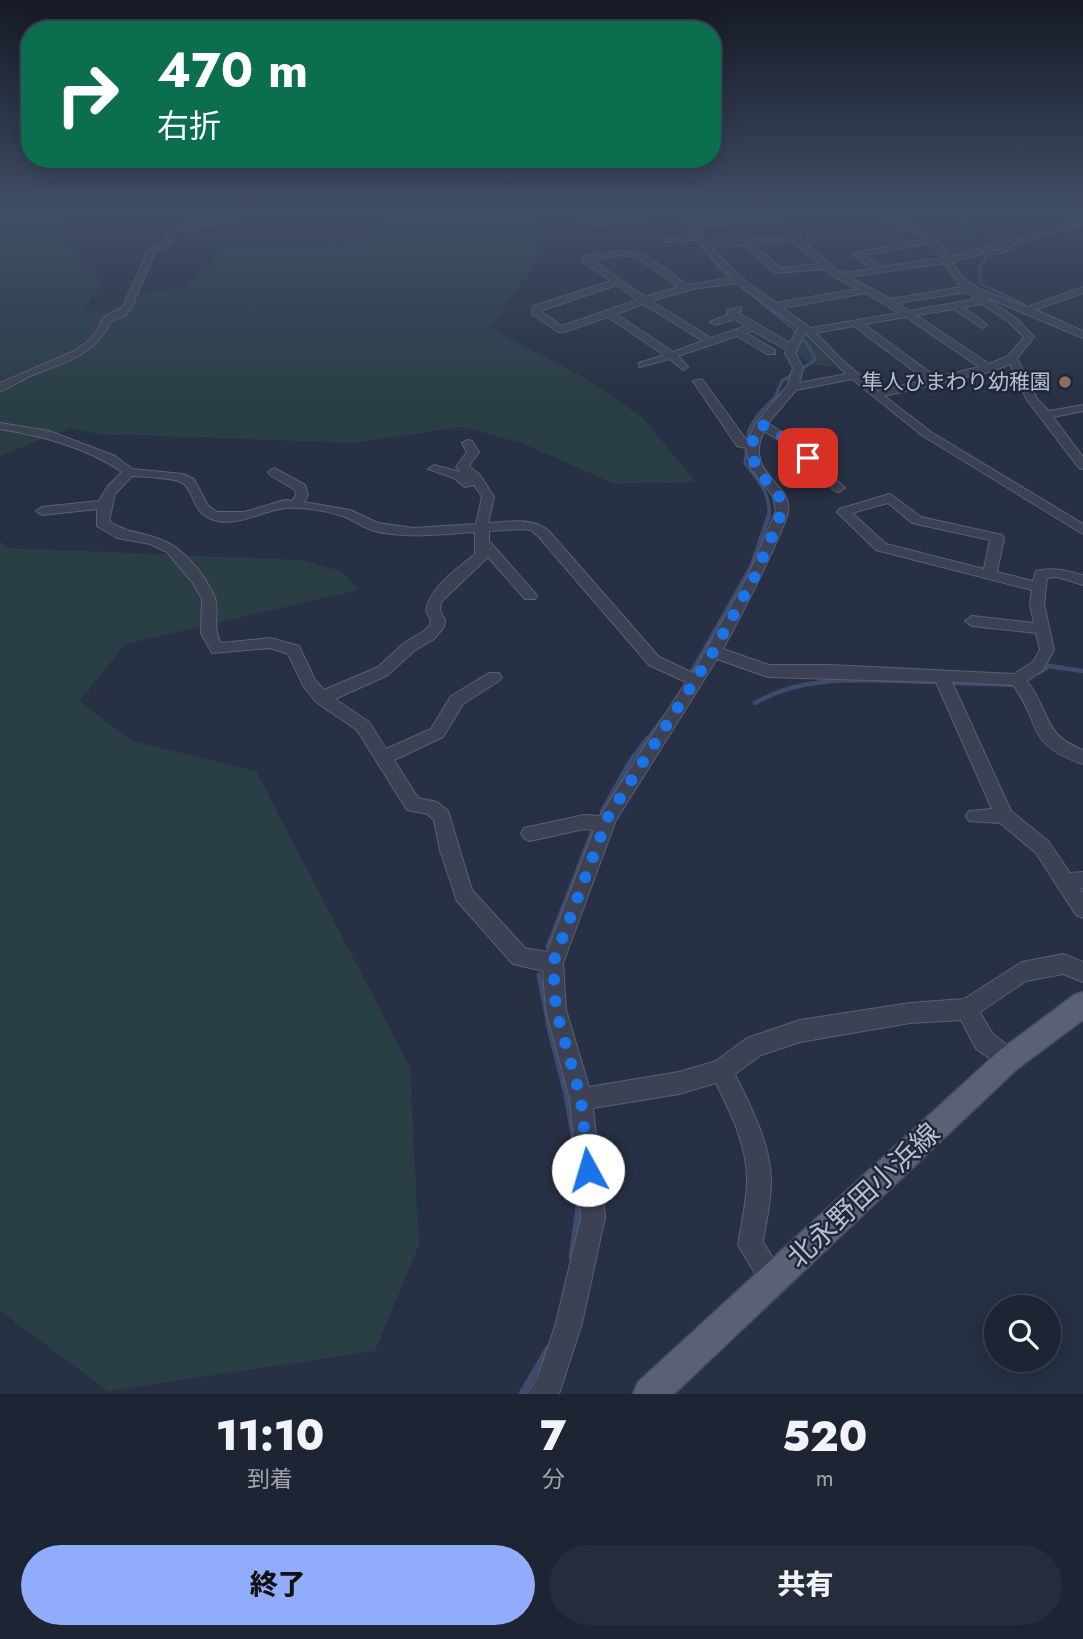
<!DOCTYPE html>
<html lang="ja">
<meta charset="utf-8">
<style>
body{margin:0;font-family:Jost,"Noto Sans JP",sans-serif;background:#252c3b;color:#f1f3f6;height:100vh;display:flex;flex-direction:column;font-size:26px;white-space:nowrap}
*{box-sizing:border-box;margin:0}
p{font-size:23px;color:#a0a4ac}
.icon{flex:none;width:38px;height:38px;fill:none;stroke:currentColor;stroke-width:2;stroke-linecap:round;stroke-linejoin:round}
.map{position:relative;height:1394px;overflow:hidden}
.sheet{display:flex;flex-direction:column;background:#1d2433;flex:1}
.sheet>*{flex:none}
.top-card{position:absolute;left:21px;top:21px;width:700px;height:147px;border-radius:28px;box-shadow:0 4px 18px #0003,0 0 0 2px #3b414e;background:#0b6e4f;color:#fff;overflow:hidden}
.buttons{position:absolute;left:984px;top:1295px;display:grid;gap:14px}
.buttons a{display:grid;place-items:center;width:77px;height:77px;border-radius:50%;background:#1d2433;box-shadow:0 4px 18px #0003,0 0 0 2px #3b414e;font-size:35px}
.pin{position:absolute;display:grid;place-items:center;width:60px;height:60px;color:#fff;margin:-30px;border-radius:14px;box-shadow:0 4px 10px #0006}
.me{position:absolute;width:77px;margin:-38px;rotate:354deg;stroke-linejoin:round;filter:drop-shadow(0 0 5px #0008)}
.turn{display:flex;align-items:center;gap:24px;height:147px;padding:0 21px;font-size:32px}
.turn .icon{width:91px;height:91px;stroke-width:2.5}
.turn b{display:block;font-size:49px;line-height:60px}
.eta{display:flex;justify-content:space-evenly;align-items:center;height:119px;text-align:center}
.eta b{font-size:42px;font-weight:800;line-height:49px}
.action{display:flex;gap:14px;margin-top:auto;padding:14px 21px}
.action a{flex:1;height:80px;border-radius:42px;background:#91acfa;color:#111;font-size:28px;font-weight:800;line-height:80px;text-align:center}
.action a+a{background:#252c3b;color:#f1f3f6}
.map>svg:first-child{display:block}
.green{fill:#293e45}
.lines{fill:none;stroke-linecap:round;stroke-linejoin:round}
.stream-far4{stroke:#3d4b6d;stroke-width:2.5}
.stream-far3{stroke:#3d4b6d;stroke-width:3.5}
.stream-far2{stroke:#3d4b6d;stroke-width:4.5}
.stream-far1{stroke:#3d4b6d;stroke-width:5}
.stream{stroke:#3d4b6d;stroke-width:7}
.minor-casing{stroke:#5a6071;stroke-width:2}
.major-casing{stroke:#454b5d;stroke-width:3}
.minor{fill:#3c4254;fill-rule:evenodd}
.major{fill:#5a6174;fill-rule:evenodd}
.route{stroke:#1a73e8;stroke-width:12;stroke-dasharray:0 21.6}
.education-dot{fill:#8d6e63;stroke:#202739;stroke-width:2.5}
.labels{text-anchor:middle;stroke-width:5;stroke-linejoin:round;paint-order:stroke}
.far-poi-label{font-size:21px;fill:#b9becd;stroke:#202739;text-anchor:end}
.near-street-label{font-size:28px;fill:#b9becd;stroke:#202739}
</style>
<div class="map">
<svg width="1083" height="1394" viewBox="0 0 1083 1394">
<rect width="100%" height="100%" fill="#273044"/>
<g class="green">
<polygon points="0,209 126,209 65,219 61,238 70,251 104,282 83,311 105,312 148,292 185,288 212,263 218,250 330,246 360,238 395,220 464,215 492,209 517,209 538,226 537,262 490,328 589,380 643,418 696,482 615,484 521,443 462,427 354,443 97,434 70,428 0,456"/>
<polygon points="803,334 835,367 815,365 794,354"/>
<polygon points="0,541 8,548 303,560 341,571 359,590 126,644 79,701 132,741 256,771 410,1067 419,1245 375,1351 108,1391 0,1311"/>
</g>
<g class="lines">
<g class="stream-far4">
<polyline points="675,209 718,267 791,327 807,344"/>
<polyline points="937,209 1015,250 988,255 979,268 981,284 1025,305"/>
<polyline points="1038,311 1063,322"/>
</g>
<path class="stream-far3" d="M769,517C771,494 759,481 745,463L749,430L758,415L775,397L782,381L814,361L815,357L806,342"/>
<g class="stream-far2">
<polyline points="1038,673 1049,666 1083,671"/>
<polyline points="690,675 752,565 769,515"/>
<polyline points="950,683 1019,685"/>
<path d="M755,703C809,671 878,682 938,682"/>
<polyline points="647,740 664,717"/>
</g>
<g class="stream-far1">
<polyline points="602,812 631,760 648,738"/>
<polyline points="548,947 594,828"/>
<polyline points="539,975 549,1026"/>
</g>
<g class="stream">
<polyline points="549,1024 567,1095 574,1136"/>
<polyline points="572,1257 580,1200"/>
<polyline points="522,1394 548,1349"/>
</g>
<defs>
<g id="minor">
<path d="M263,209H279L177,232L169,245L156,251L130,310L126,315L111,321C95,356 63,363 30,376C20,381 10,388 0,391V383L72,352L86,343L96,333L104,317L123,307L148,250L163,241L171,228Z"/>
<path d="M570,209H579L591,220L605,221L683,209L692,222L786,214L796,209H806L788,218L696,227L708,243L793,236L799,238L841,273L872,269L852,254L894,245L879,235V231H885L902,243L926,239L859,209C889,209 935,231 950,257L1076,222L1043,209H1055L1083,219V225L952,262C968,293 997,293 1027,307L1083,287V293L1035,310L1083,331V338L983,296L1017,319L1034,337L1017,358L1037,399L1049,411L1083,405V411L1053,417L1083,457V469L1079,468L1027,400L1010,364L993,371L884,396L931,432L1083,524V534L923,436L852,379L796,390L768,423L796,442L845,488L839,492L835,491L788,446L764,431C743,475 793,482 788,512C786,522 780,533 776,543C760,579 742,614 723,649L769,665H830L1014,674L1033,662L1040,650L1036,633L972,626L965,621L972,616L1034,623L1030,604L1032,590L876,550L837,512L839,509L890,494L921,517L1002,535L1004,538L997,572L1033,581L1036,571C1053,567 1067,571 1083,575V585L1057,577L1047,578L1044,604L1054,650L1043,670L1027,681C1051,711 1041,734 1083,750V764C1024,744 1043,725 1013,685L952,682L1011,811L1048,841L1070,873L1083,872V888L1080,889L1083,893V918L1076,915L1036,853L1000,823L969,821L966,816L969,811L992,809L936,682L768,677L717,659L616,820L563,963L566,1010L589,1087L679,1072L716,1061L747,1038L800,1020L910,1003L964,999L1022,962L1063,954L1083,962V982L1063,974L1026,981L980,1012L992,1033L1016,1052L1019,1060L1016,1068L1008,1071L976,1049L961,1020L910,1023L800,1042L761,1055L735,1074C751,1108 771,1144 771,1182C771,1202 766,1222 763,1242L786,1279L782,1288L773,1292L764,1288L738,1245C741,1224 747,1202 747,1180C747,1145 731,1114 716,1083L679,1094L593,1108L605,1217L582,1323L559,1394H527L538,1377L556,1323L581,1217L570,1099L546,1010L543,971L513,964L457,901L440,850L434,820L427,814L407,810L357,730L316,702L304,687L288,654L270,648L212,653L201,633L202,599L193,583L167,552L150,544L117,538L97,526V509L42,515L36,511L42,507L99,501L108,486L122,472C86,447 42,436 0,429V423L49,431L115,456L132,469L183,474L194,479L208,506L217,512H244L285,500L292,501L296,495L295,490L270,475L268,472L274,468L305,485L308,495L304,502L350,510L378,523L413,528L476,524L482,497L474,485L465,487L454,478L428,469L434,465L461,472L456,467L467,452L462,443L468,440L472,441L479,452L469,466L480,475L494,497L488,523C509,522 530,517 548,530L659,657L693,673L748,576L776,511L773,496L751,469L746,448L737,446L693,381L702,379L747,441L757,422L787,386L793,368L785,353L787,350L753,331L746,333L775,350V354H767L737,336L678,356L688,367L683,370L670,359L639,367V363L664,355L608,317L564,332H558L532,314L533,306L611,281L582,261V257C639,244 642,252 687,285L731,278L696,240L665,242V238H668L693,235L678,213L605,225L586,224ZM789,241L793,242L820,264L780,268L753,244ZM932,243L942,258L882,267L863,255ZM744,245L775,273L825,269L836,278L858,289L776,303L741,278L712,248ZM620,255L637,257L678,287L645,297L592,260ZM944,263L961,287L891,299L848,277ZM736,283L798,328L790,343L737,312L741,311V307L727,310L728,315L710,322L715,325L735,319L746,326L711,338L651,301L693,289ZM617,285L637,300L562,326L540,311ZM966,292L976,299L909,311L898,303ZM866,293L899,313L811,328L783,308ZM643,304L703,341L673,352L616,314ZM982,304L1010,323L1024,337L1008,356L989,364L916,315L954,309L982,328L987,325L985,323L963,307ZM906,317L979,367L936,377L864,324ZM854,326L926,380L878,391L840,358L816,333ZM805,333L846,374L799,383L803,368L795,353ZM132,476C143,477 176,477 184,484C195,494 193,511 209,518C236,530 260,510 287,508C304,507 329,511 345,517C355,521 364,528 374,531C408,539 442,534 475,532V554C458,569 429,587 426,611L431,620L430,625L424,631L404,643L378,667L324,690L315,680L299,646L270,638L221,643C211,626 221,611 214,596C204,573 183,547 159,539C139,531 129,534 109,521L115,494ZM888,503L912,523L990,540L984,569L886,544L852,513ZM522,529L531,530L538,536L649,665L686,682L600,816L584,815L524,828L521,833L524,838L530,841L584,829L594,830L547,952L525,948L472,890L448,811L437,802L418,798L394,760L443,737L463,704L499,681L502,677L499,673H489L451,696L431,729L386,749L369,722L335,699L388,675L414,651L434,639L444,627L445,620L440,611L441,602L488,557L525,599H535L537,596L535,593L489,541V531Z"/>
</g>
<polygon id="major" points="1083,992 1083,1020 1017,1069 674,1394 633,1394 638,1382 999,1051 1074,995"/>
</defs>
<use href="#minor" class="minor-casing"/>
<use href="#major" class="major-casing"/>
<use href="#minor" class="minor"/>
<use href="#major" class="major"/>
</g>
<linearGradient id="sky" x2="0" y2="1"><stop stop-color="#151a25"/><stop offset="0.52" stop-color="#414e67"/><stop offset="1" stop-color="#414e67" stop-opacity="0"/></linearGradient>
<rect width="1083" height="404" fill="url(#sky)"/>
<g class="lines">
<polyline class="route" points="588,1170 581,1099 556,1010 553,963 608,817 713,652 755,576 773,534 782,511 779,496 757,469 752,455 751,445 761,424 783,437 808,458"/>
</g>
<circle class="education-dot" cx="1065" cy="382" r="7"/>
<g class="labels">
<g class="far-poi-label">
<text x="1051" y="389">隼人ひまわり幼稚園</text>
</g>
<g class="near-street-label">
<text transform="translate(863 1195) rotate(-43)" y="10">北永野田小浜線</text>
</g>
</g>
</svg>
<div class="buttons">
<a><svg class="icon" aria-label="search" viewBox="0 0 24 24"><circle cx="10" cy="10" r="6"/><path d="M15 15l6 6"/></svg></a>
</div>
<div class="pin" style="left:808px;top:458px;background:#d93025"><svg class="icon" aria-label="arrive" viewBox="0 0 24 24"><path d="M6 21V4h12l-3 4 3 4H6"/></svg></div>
<svg class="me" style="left:588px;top:1170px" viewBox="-20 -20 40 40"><circle r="19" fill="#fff"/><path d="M0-13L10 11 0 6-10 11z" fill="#1a73e8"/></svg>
<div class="top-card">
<div class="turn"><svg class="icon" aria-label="right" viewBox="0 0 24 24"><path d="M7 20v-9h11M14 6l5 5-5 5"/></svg><div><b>470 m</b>右折</div></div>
</div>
</div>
<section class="sheet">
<div class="eta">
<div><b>11:10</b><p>到着</p></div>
<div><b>7</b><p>分</p></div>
<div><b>520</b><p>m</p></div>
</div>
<div class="action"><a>終了</a><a>共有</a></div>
</section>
